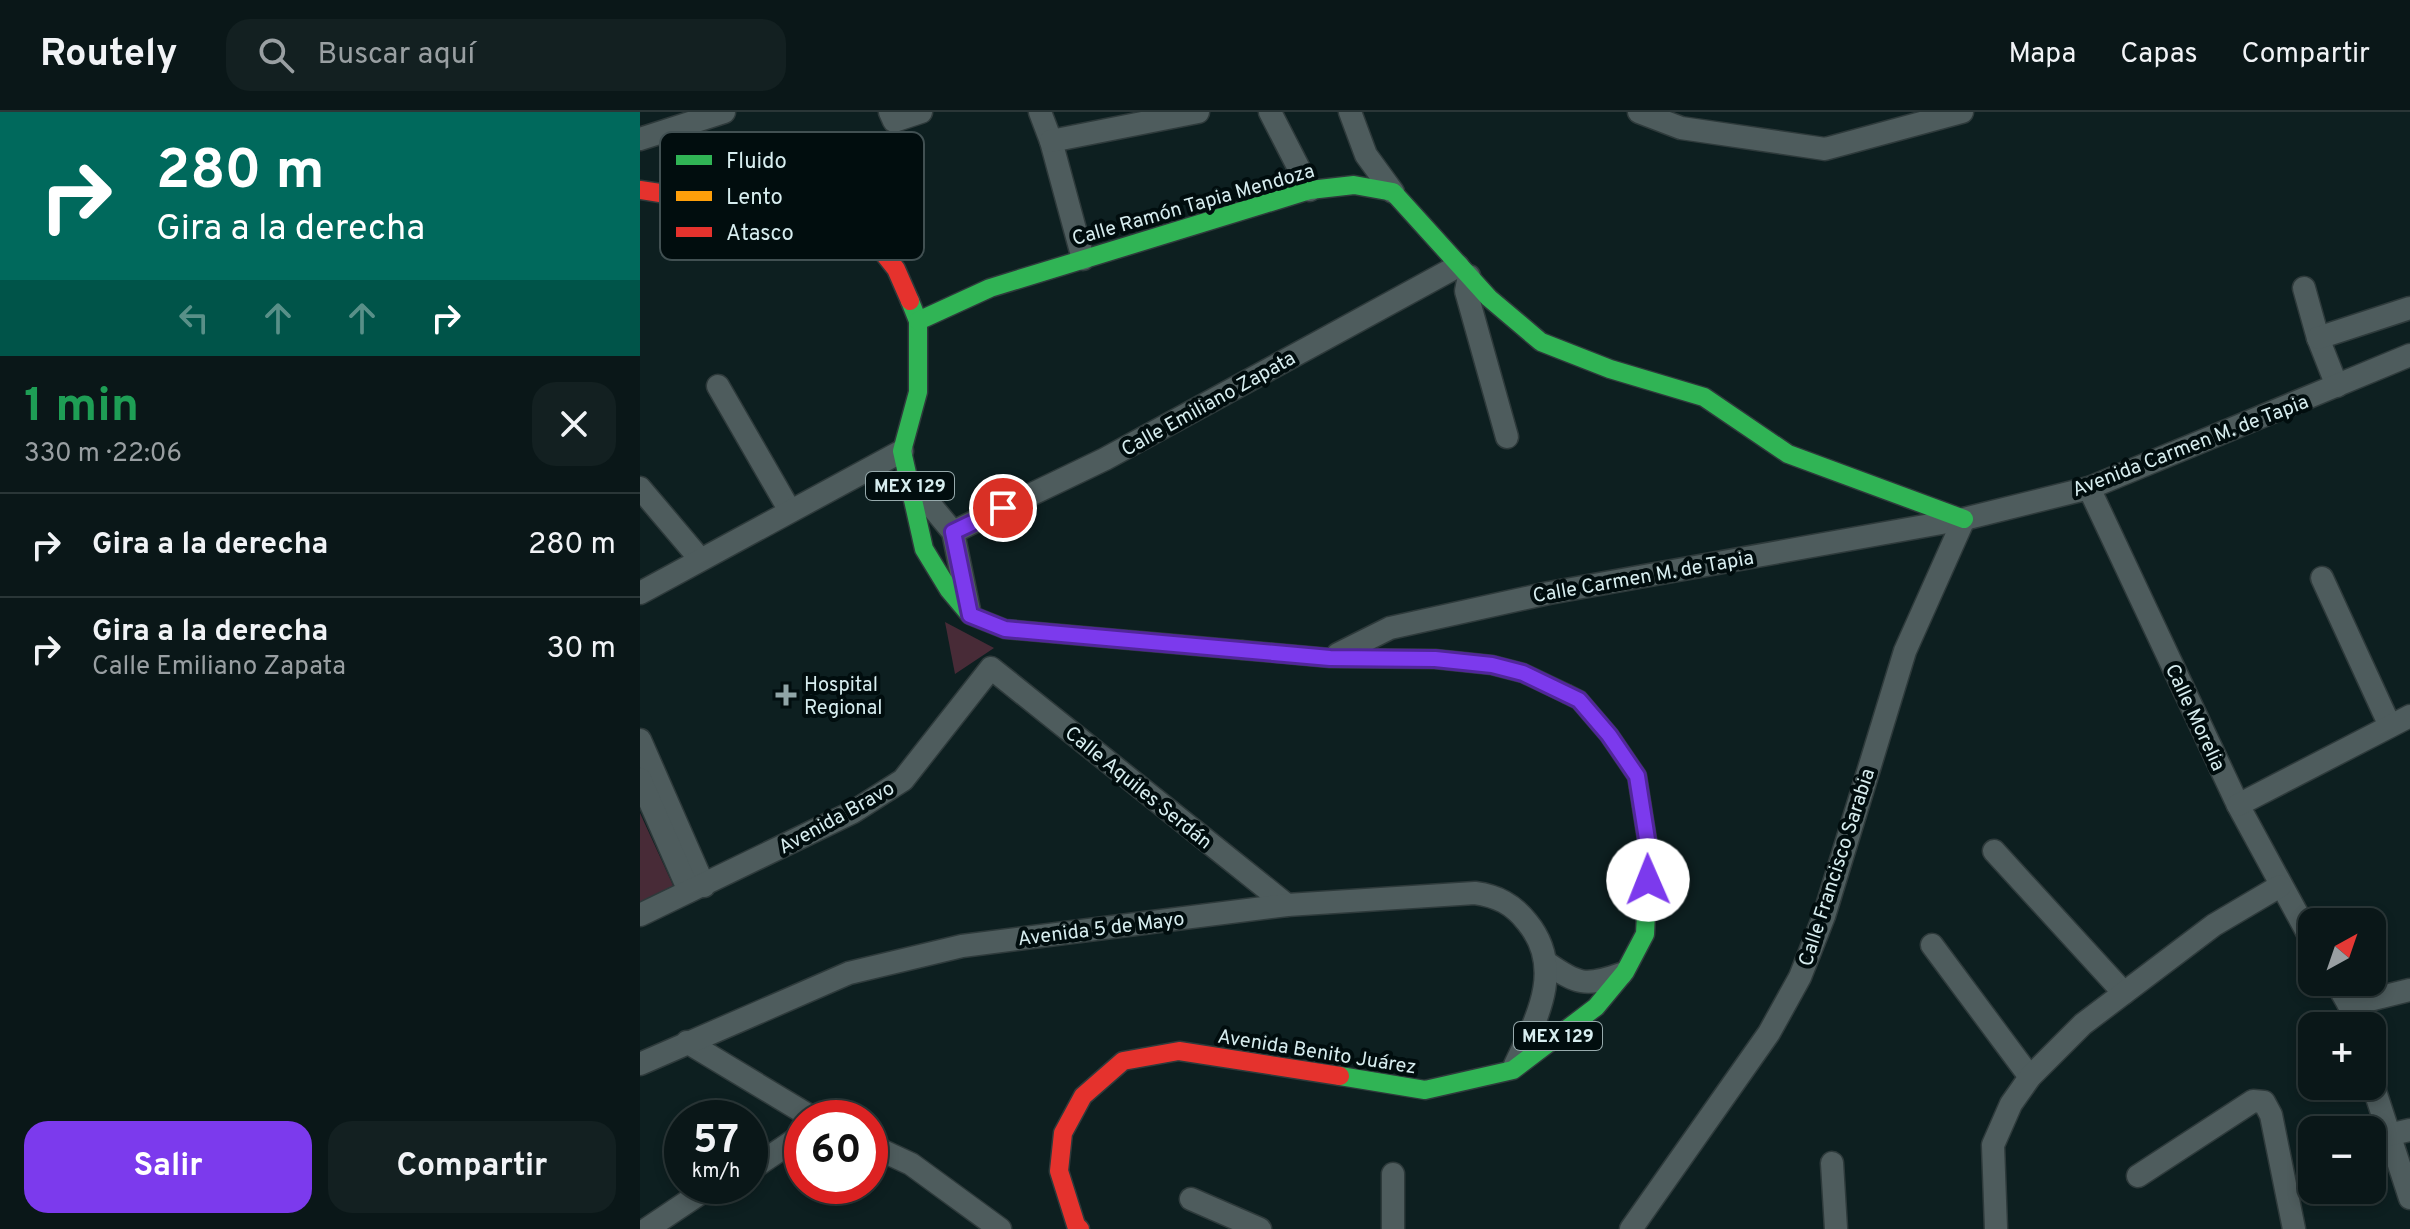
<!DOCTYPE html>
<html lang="es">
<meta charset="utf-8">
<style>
body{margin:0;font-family:Overpass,sans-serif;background:#132021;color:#f1f3f6;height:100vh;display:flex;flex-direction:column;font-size:30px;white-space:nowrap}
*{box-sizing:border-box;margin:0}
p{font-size:26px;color:#999fa2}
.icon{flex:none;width:44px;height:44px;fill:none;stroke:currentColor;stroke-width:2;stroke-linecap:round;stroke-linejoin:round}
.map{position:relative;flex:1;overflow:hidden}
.drawer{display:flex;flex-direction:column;background:#0a1718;width:640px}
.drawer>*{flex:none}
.hud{background:#00695c;color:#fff;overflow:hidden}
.needle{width:52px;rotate:40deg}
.controls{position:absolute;left:1658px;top:796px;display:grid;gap:16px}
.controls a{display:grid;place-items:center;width:88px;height:88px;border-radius:16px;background:#0a1718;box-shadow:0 4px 12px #0003,0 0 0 2px #2a3637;font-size:40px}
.speed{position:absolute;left:24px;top:988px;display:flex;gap:16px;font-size:40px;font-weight:700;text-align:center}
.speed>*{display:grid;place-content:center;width:104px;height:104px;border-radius:50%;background:#0a1718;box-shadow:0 4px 12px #0003,0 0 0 2px #2a3637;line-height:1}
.speed small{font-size:20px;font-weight:400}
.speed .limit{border:12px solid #d22;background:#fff;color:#111}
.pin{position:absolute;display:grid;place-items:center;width:68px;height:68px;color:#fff;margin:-34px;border:4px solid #fff;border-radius:50%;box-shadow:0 2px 8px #0007}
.me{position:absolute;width:88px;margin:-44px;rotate:359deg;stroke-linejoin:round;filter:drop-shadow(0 0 6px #0008)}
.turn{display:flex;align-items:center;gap:28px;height:168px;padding:0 24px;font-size:36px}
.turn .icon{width:104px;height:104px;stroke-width:2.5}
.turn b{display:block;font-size:56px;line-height:68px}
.lanes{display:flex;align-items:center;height:76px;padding:0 24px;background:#0003;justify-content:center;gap:40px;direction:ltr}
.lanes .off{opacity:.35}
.round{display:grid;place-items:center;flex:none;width:84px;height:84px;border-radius:24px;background:#132021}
.summary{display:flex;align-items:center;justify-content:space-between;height:136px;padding:0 24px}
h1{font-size:48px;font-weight:700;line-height:60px;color:#1e9e55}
.action{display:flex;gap:16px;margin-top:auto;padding:16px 24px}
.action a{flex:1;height:92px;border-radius:24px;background:#7c3aed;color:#fff;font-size:32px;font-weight:700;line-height:92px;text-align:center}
.action a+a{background:#132021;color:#f1f3f6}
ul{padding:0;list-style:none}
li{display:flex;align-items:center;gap:24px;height:104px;padding:0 24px;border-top:2px solid #2a3637}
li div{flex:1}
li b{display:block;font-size:30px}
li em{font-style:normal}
header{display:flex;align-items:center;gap:48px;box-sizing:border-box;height:112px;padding:0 40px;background:#0a1718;border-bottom:2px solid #2a3637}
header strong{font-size:38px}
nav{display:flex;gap:44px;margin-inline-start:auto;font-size:28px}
.search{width:560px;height:72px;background:#132021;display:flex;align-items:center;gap:20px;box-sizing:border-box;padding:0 28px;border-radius:24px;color:#999fa2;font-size:30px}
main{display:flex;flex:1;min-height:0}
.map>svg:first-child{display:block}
.green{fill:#482b37}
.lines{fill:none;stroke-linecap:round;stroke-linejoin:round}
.street-casing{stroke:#2e3a3b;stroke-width:25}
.fast-casing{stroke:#2e3a3b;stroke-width:21}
.slow-casing{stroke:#2e3a3b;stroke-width:21}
.jam-casing{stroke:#2e3a3b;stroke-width:21}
.street{stroke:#4e5c5d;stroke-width:22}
.fast{stroke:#30b455;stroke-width:18}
.slow{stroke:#ff9f0a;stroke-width:18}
.jam{stroke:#e5322d;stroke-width:18}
.route-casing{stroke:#51269a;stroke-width:20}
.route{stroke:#7c3aed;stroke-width:14}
.poi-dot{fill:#90a5a7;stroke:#010d0e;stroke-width:3}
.labels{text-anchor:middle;stroke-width:8;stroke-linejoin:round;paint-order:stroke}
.shield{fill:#010d0e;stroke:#97aaac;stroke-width:2}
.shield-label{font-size:18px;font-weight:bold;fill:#d7edef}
.street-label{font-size:20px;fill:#d7edef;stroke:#010d0e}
.poi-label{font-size:20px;fill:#d7edef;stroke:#010d0e;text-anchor:start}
.key{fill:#010d0e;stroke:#415052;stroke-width:2}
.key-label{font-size:22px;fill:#d7edef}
</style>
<header>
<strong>Routely</strong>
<div class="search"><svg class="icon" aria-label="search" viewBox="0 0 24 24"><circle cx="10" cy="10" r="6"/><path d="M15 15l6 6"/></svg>Buscar aquí</div>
<nav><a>Mapa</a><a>Capas</a><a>Compartir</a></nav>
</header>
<main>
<section class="drawer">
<div class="hud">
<div class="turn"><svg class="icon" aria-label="right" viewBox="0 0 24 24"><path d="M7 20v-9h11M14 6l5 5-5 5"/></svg><div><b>280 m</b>Gira a la derecha</div></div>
<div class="lanes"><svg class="icon off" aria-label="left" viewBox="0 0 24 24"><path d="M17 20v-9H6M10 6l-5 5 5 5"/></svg><svg class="icon off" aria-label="ahead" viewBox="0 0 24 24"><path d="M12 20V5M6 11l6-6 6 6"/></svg><svg class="icon off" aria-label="ahead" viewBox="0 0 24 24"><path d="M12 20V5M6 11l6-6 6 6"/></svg><svg class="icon" aria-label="right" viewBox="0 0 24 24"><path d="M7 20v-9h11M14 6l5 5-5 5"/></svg></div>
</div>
<div class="summary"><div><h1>1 min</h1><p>330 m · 22:06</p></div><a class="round"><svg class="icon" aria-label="close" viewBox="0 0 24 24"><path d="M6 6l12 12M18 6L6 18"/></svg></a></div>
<ul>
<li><svg class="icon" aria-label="right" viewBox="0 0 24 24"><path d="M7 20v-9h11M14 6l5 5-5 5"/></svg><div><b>Gira a la derecha</b></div><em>280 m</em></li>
<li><svg class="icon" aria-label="right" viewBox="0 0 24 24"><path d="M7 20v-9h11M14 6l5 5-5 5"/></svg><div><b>Gira a la derecha</b><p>Calle Emiliano Zapata</p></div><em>30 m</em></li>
</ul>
<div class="action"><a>Salir</a><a>Compartir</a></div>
</section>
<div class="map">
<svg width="1770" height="1117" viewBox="0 0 1770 1117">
<rect width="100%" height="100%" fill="#0d1f20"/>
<g class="green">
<polygon points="305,510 354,536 315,562"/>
<polygon points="0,701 37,782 0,799"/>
</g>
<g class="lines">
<defs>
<g id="street">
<polyline points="250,0 254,9 281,0"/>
<polyline points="400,0 411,29 443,147"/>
<polyline points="630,0 670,78"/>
<polyline points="710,0 726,43 753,80"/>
<polyline points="999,0 1041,16 1185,37 1322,0"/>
<polyline points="0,27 84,0"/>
<polyline points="411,29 558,0"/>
<polyline points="829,164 826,179 867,325"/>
<polyline points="1664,176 1678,226 1697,274"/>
<polyline points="1678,226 1770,196"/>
<polyline points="78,274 150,399"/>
<polyline points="273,372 313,420 329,498"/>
<polyline points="0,376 60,447"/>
<polyline points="1449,376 1598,693 1672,829"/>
<polyline points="313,420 465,347 818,154"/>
<polyline points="1682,466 1750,614"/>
<polyline points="0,481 262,339"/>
<polyline points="698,542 750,516 909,481 1324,407 1449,376 1770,243"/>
<polyline points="0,628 64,774"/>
<polyline points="0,667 49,779"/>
<polyline points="1598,693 1770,604"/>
<polyline points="1354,739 1484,881"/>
<polyline points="0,803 213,700 263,668 351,556 647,793"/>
<polyline points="1292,833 1390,965"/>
<path d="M907,851C937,872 945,875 981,862"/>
<polyline points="1696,870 1709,893 1715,914"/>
<polyline points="1709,893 1770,878"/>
<polyline points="47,930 173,1006"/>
<path d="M0,952L209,861L322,834L647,793L835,781C857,784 873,792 887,810C925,856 897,906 875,953"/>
<polyline points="1732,970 1770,1086"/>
<polyline points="1748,1023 1770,1018"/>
<polyline points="230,1033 271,1052 360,1117"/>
<polyline points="1192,1051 1196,1117"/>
<polyline points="110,1058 162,1023"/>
<polyline points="1498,1064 1613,989 1624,990 1631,1003 1654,1117"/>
<polyline points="551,1087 620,1117"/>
<polyline points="7,1117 71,1074"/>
<polyline points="753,1117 753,1062"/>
<polyline points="991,1117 1129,921 1160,865 1184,804 1265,539 1324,407"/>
<polyline points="1356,1117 1353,1033 1371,992 1390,965 1443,912 1574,813 1640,774"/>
</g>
<g id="fast">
<polyline points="270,189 278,209 278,280 262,339 284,437 309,478 330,503 365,517 602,538"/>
<polyline points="278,209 350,176 670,78 714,73 753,80 849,186 901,230 970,257 1064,285 1148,342 1324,407"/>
<polyline points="700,964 785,978 873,958 956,895 985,860 1005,822 1009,740 997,664 969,623 939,588 927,582"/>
</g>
<polyline id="slow" points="602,538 690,546 795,547 852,553 883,561 927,582"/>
<g id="jam">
<polyline points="0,78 20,81 159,81 226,119 256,157 270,189"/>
<polyline points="440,1117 436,1113 419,1059 423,1021 443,984 483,949 539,939 700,964"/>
</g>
</defs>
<use href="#street" class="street-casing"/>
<use href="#fast" class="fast-casing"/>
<use href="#slow" class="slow-casing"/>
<use href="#jam" class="jam-casing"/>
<use href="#street" class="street"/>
<use href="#fast" class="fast"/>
<use href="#slow" class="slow"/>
<use href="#jam" class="jam"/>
</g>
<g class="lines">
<defs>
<polyline id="route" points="363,396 313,420 330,503 365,517 690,546 795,547 852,553 883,561 939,588 969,623 997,664 1009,740 1008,768"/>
</defs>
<use href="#route" class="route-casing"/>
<use href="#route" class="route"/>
</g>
<path class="poi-dot" d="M142 571h8v8h8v8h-8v8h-8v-8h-8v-8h8z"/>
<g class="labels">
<g class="shield">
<rect x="226" y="360" width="88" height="28" rx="6"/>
<rect x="874" y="910" width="88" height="28" rx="6"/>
</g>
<g class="shield-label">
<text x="270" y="380">MEX 129</text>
<text x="918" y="930">MEX 129</text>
</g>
<g class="street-label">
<text transform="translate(553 92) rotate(-16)" y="7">Calle Ramón Tapia Mendoza</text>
<text transform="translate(568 291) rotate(-29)" y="7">Calle Emiliano Zapata</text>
<text transform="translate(1550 333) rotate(-21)" y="7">Avenida Carmen M. de Tapia</text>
<text transform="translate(1003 464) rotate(-10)" y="7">Calle Carmen M. de Tapia</text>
<text transform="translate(1556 605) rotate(65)" y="7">Calle Morelia</text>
<text transform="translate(499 675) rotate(39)" y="7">Calle Aquiles Serdán</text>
<text transform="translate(196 705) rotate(-29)" y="7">Avenida Bravo</text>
<text transform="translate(1196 755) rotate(-72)" y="7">Calle Francisco Sarabia</text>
<text transform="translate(461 816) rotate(-7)" y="7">Avenida 5 de Mayo</text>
<text transform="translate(677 939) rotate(9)" y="7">Avenida Benito Juárez</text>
</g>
<g class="poi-label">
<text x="164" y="579">Hospital<tspan x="164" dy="23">Regional</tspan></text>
</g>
</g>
<rect x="20" y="20" width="264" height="128" rx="12" class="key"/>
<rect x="36" y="43" width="36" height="10" fill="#30b455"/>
<rect x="36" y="79" width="36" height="10" fill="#ff9f0a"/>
<rect x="36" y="115" width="36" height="10" fill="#e5322d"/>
<g class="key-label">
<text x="86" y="56">Fluido</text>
<text x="86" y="92">Lento</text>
<text x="86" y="128">Atasco</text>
</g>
</svg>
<div class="controls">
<a><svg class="needle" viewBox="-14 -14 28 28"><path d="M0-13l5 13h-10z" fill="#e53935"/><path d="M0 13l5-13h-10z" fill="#999fa2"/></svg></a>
<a>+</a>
<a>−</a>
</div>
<div class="speed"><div>57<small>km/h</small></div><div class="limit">60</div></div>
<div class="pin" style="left:363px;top:396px;background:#d93025"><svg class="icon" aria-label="arrive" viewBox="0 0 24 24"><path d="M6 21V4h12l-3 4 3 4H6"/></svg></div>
<svg class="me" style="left:1008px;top:768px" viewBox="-20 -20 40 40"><circle r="19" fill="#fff"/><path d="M0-13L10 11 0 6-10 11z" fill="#7c3aed"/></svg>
</div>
</main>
